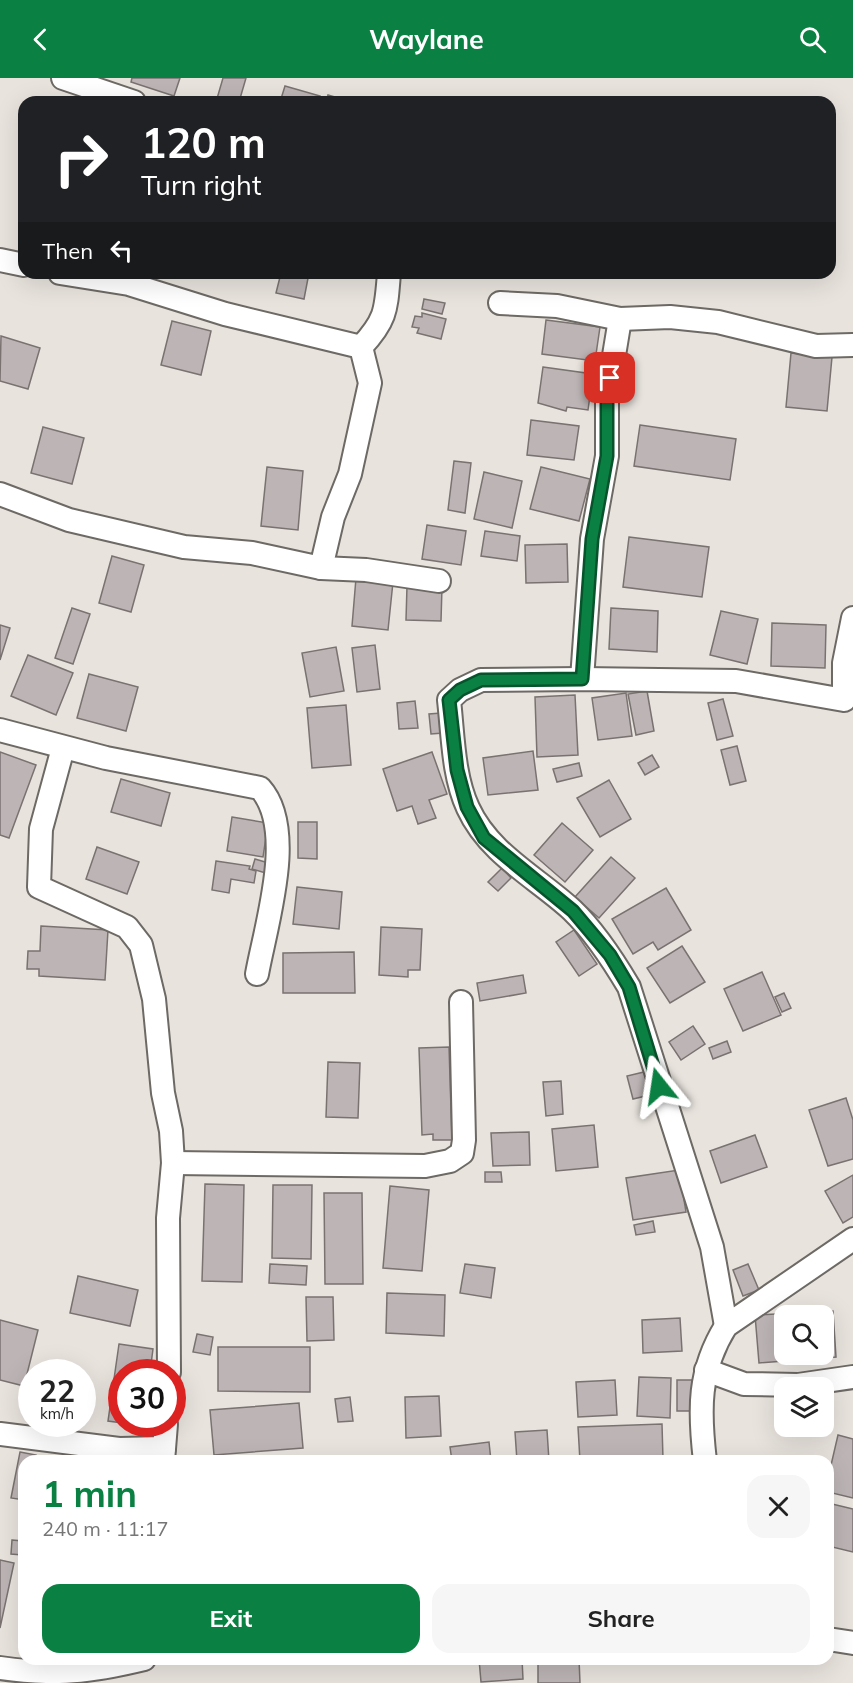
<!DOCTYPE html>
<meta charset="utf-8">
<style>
body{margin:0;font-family:Mulish,sans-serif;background:#f6f6f6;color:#222;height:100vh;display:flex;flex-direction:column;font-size:22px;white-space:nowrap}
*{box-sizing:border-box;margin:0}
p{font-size:20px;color:#767676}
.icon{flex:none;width:33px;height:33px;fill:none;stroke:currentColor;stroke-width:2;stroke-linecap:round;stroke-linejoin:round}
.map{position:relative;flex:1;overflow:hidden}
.panel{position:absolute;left:18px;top:1377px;width:816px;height:210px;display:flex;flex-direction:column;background:#fff;border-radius:18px;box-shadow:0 6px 24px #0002}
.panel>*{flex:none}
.top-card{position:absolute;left:18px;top:18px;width:818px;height:183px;border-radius:18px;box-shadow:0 6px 24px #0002;background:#202124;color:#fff;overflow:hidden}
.controls{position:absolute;left:774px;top:1227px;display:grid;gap:12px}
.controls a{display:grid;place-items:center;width:60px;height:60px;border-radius:12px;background:#fff;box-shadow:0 6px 24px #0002;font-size:30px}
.speed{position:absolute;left:18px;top:1281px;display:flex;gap:12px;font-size:30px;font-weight:700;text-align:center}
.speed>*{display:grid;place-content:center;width:78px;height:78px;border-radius:50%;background:#fff;box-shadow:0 6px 24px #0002;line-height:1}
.speed small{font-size:15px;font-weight:400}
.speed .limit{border:9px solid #d22;background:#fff;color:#111}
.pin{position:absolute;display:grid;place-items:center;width:51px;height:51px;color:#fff;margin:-26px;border-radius:12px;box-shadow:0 3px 9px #0006}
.me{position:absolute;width:66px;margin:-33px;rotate:345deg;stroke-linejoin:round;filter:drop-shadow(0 0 4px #0008)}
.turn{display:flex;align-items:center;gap:21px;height:126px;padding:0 24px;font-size:27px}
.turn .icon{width:78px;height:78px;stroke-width:2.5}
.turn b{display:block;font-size:42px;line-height:51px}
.then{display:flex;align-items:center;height:57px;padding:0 24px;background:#0003;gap:12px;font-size:22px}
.round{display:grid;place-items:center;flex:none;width:63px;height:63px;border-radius:18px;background:#f6f6f6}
.overview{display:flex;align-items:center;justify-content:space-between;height:102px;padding:0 24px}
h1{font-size:36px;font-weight:700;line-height:45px;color:#0b8043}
.action{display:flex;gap:12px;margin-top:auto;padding:12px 24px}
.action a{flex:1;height:69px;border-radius:18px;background:#0b8043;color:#fff;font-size:24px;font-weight:700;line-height:69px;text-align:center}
.action a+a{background:#f6f6f6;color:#222}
header{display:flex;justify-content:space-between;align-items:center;height:78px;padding:0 24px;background:#0b8043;color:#fff;font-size:27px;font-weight:700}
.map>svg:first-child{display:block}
.building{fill:#bdb5b5;stroke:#797271;stroke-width:1.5;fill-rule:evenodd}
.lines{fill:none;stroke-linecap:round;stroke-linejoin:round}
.minor-casing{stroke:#6d6964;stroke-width:26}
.minor{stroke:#fff;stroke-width:22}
.route-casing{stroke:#07532c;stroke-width:15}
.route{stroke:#0b8043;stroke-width:10}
</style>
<header><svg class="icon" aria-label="back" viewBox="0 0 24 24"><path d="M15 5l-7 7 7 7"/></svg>Waylane<svg class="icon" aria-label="search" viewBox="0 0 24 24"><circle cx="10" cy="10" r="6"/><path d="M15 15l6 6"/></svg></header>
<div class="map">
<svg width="853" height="1605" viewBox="0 0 853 1605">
<rect width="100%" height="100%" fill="#e8e3dd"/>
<g class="building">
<polygon points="132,0 180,0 174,18 131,4"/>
<polygon points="223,0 246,0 239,24 216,24"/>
<polygon points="285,8 320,18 318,24 280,24"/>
<polygon points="328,17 352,24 326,24"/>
<polygon points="281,195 309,195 304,221 276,215"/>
<polygon points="424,221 445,225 442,236 422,231"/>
<polygon points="422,235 446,241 441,261 417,255 419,250 412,249 415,238 422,239"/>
<polygon points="546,242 600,249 595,283 542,276"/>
<polygon points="172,243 211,253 201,297 161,287"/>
<polygon points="1,258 40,270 28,311 0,303"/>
<polygon points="791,275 832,279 827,333 786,329"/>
<polygon points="543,289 593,296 588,332 567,329 566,333 538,325"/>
<polygon points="531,342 579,348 574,382 527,377"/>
<polygon points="640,347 736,361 730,402 634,388"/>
<polygon points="43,349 84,360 72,406 31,395"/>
<polygon points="454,383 471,385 465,435 448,432"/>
<polygon points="267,389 303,393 298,452 261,448"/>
<polygon points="541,389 590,401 579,443 530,431"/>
<polygon points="484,394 522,403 512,450 474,441"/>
<polygon points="427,447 466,453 461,487 422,481"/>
<polygon points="485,453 520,458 517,483 481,478"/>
<polygon points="629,459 709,469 702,519 623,509"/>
<polygon points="567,466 568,504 526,505 525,467"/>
<polygon points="112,478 144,487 131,534 99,525"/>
<polygon points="356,500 393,504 388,552 352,548"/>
<polygon points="407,508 442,509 441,543 406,542"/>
<polygon points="72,530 90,536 73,586 55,580"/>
<polygon points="611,530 658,533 657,574 609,571"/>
<polygon points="721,533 758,541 747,586 710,577"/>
<polygon points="772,545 826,547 825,590 771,588"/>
<polygon points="0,547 10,550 0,582"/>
<polygon points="375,567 380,611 357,614 352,570"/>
<polygon points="336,569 344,613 310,619 302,575"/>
<polygon points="28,577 73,595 56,637 11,618"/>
<polygon points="89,596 138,609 126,653 77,640"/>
<polygon points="647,613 654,653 636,657 628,616"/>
<polygon points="626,615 632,658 598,662 592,620"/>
<polygon points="575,617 578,677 537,679 535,619"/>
<polygon points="723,621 733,658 717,662 708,625"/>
<polygon points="415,623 418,650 399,651 397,625"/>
<polygon points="346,627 351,687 312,690 307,630"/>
<polygon points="441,635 443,655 431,656 429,636"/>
<polygon points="737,668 746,703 730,707 721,672"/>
<polygon points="533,673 538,712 488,717 483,680"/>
<polygon points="0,674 36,687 9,760 0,757"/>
<polygon points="432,674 447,716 429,722 436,740 418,746 412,728 397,733 383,691"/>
<polygon points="652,677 659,689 645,697 638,685"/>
<polygon points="579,685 582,698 557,704 553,691"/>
<polygon points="121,701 170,715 161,748 111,734"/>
<polygon points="609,702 631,741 600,759 577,720"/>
<polygon points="232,739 268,745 263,779 227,773"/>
<polygon points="298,744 317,744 317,781 298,780"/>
<polygon points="562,745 593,772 565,804 534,777"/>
<polygon points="97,769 139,784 127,816 86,801"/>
<polygon points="611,779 635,800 599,840 575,819"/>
<polygon points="255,781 272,786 269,796 252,791"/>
<polygon points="216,783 250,788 249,791 256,793 254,805 231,801 229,815 212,812"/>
<polygon points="502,790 511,800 498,813 488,804"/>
<polygon points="297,809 342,814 339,851 293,846"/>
<polygon points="666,810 691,852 658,872 653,864 633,876 612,841"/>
<polygon points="41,848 108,852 105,902 39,898 39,891 27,891 28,873 40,873"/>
<polygon points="381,849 422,851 420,892 408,892 408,899 379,897"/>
<polygon points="574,852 597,886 579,898 556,864"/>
<polygon points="682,868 705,904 670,925 647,890"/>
<polygon points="354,874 355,915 283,915 283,875"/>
<polygon points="762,894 781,937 743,953 724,911"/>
<polygon points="523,897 526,915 480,923 477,905"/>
<polygon points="784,915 791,930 782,934 775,919"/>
<polygon points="693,948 705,966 681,982 669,964"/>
<polygon points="727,963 731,974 713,981 709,970"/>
<polygon points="449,969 452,1062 433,1062 433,1056 422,1057 419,970"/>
<polygon points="328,984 360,985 358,1040 326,1039"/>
<polygon points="644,994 650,1017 633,1021 627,998"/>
<polygon points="561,1003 563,1036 546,1038 543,1004"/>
<polygon points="846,1020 853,1042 853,1081 828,1088 809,1032"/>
<polygon points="594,1047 598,1089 556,1093 552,1051"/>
<polygon points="529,1054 530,1087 493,1088 491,1055"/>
<polygon points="755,1057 767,1089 721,1105 710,1073"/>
<polygon points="679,1092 686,1134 633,1142 626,1100"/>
<polygon points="485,1094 501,1094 502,1104 485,1104"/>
<polygon points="853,1097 853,1139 843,1145 825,1113"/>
<polygon points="205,1106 244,1107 242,1204 202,1203"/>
<polygon points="273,1107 312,1107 311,1181 272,1180"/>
<polygon points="390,1108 429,1112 422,1193 383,1190"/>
<polygon points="324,1115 362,1115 363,1206 325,1206"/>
<polygon points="653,1143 655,1154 636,1157 634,1147"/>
<polygon points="270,1186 307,1188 306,1207 269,1205"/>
<polygon points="465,1186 495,1190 491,1220 460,1215"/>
<polygon points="748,1186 759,1212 743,1218 733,1192"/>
<polygon points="78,1198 138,1212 130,1248 70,1235"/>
<polygon points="387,1215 445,1217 444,1258 386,1255"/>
<polygon points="306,1219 333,1219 334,1262 307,1263"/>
<path d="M833,1233L836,1279L759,1285L755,1237ZM784,1238H824V1276H784Z"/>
<polygon points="680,1240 682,1273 643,1275 642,1242"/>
<polygon points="0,1242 38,1252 24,1308 0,1302"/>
<polygon points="197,1256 213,1259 210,1277 193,1274"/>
<polygon points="119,1266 153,1271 150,1294 122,1294 122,1345 108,1343"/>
<polygon points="218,1269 310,1269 310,1314 218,1313"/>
<polygon points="639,1299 671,1300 670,1340 637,1338"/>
<polygon points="615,1302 617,1337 578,1339 576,1304"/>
<polygon points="677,1302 692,1302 693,1333 677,1333"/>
<polygon points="439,1318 441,1358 406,1360 405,1319"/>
<polygon points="350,1319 353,1343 338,1344 335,1321"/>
<polygon points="299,1325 303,1370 214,1377 210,1332"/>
<polygon points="662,1346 663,1381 580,1383 578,1349"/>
<polygon points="547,1352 549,1383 517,1383 515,1354"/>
<polygon points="838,1357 853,1361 853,1420 828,1414 828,1400"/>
<polygon points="489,1364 491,1383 452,1383 450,1369"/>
<polygon points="20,1374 36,1377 35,1383 24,1383 24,1422 11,1420"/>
<polygon points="828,1425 853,1431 853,1474 828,1468"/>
<polygon points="12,1462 23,1463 22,1477 11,1476"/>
<polygon points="0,1482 14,1485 0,1550"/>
<polygon points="479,1581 522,1581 523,1601 481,1604"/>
<polygon points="538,1581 579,1581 580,1605 538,1605"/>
</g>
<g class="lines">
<defs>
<g id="minor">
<polyline points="63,0 134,24"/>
<polyline points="0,182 24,187"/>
<polyline points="500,225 557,228 620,241 670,239 718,244 816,268 853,267"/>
<path d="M361,269C387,241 386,231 389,195"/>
<polyline points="0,416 69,442 184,469 252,475 321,490 333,439 350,396 370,305 361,269 225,236 129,206 60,195"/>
<polyline points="321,490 366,492 439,503"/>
<polyline points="582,601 592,461 607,378 607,320 620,241"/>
<path d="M0,652L106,680L260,710C297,751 266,846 257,896"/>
<polyline points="63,670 41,751 39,809 127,849 141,867 154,921 163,1015 171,1053 173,1085 168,1140 169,1294"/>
<polyline points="173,1085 425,1088 450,1083 462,1075 464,1062 461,924"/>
<path d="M726,1248L712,1169L629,909C613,882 595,854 572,832C536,799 489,776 468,730C453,698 453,657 449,622L460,612L481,602L582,601L736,603L844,622V585L853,540"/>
<polyline points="706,1292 744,1306 798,1307 853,1299"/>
<polyline points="0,1356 119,1371 164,1370"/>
<polyline points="163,1383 166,1346"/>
<path d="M705,1383C699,1332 698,1293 726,1248L853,1161"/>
<polyline points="828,1561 853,1565"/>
<path d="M0,1590C55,1598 90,1594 144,1581"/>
</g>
</defs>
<use href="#minor" class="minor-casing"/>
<use href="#minor" class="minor"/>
</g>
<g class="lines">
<defs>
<polyline id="route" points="610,300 607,320 607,378 592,461 582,601 481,602 460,612 449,622 457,692 467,729 484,760 573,833 610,877 629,909 659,1008"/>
</defs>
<use href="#route" class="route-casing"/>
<use href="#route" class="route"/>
</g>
</svg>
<div class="controls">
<a><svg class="icon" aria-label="search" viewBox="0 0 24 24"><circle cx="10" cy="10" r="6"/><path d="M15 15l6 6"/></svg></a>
<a><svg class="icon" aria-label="layers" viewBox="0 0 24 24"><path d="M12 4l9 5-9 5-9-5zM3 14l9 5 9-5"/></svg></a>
</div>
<div class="speed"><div>22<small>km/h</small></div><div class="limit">30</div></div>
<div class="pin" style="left:610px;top:300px;background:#d93025"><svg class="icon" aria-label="arrive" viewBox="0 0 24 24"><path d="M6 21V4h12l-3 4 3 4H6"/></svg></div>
<svg class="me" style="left:659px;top:1008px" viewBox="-20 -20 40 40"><path d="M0-17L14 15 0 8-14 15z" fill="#0b8043" stroke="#fff" stroke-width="4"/></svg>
<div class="top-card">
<div class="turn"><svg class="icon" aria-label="right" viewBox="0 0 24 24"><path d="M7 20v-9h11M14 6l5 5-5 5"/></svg><div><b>120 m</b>Turn right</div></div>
<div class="then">Then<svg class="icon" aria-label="left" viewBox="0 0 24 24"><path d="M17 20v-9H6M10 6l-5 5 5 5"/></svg></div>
</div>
<section class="panel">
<div class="overview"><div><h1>1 min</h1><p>240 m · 11:17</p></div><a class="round"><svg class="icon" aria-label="close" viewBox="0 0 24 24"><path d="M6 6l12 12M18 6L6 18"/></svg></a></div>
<div class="action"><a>Exit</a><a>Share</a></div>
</section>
</div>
